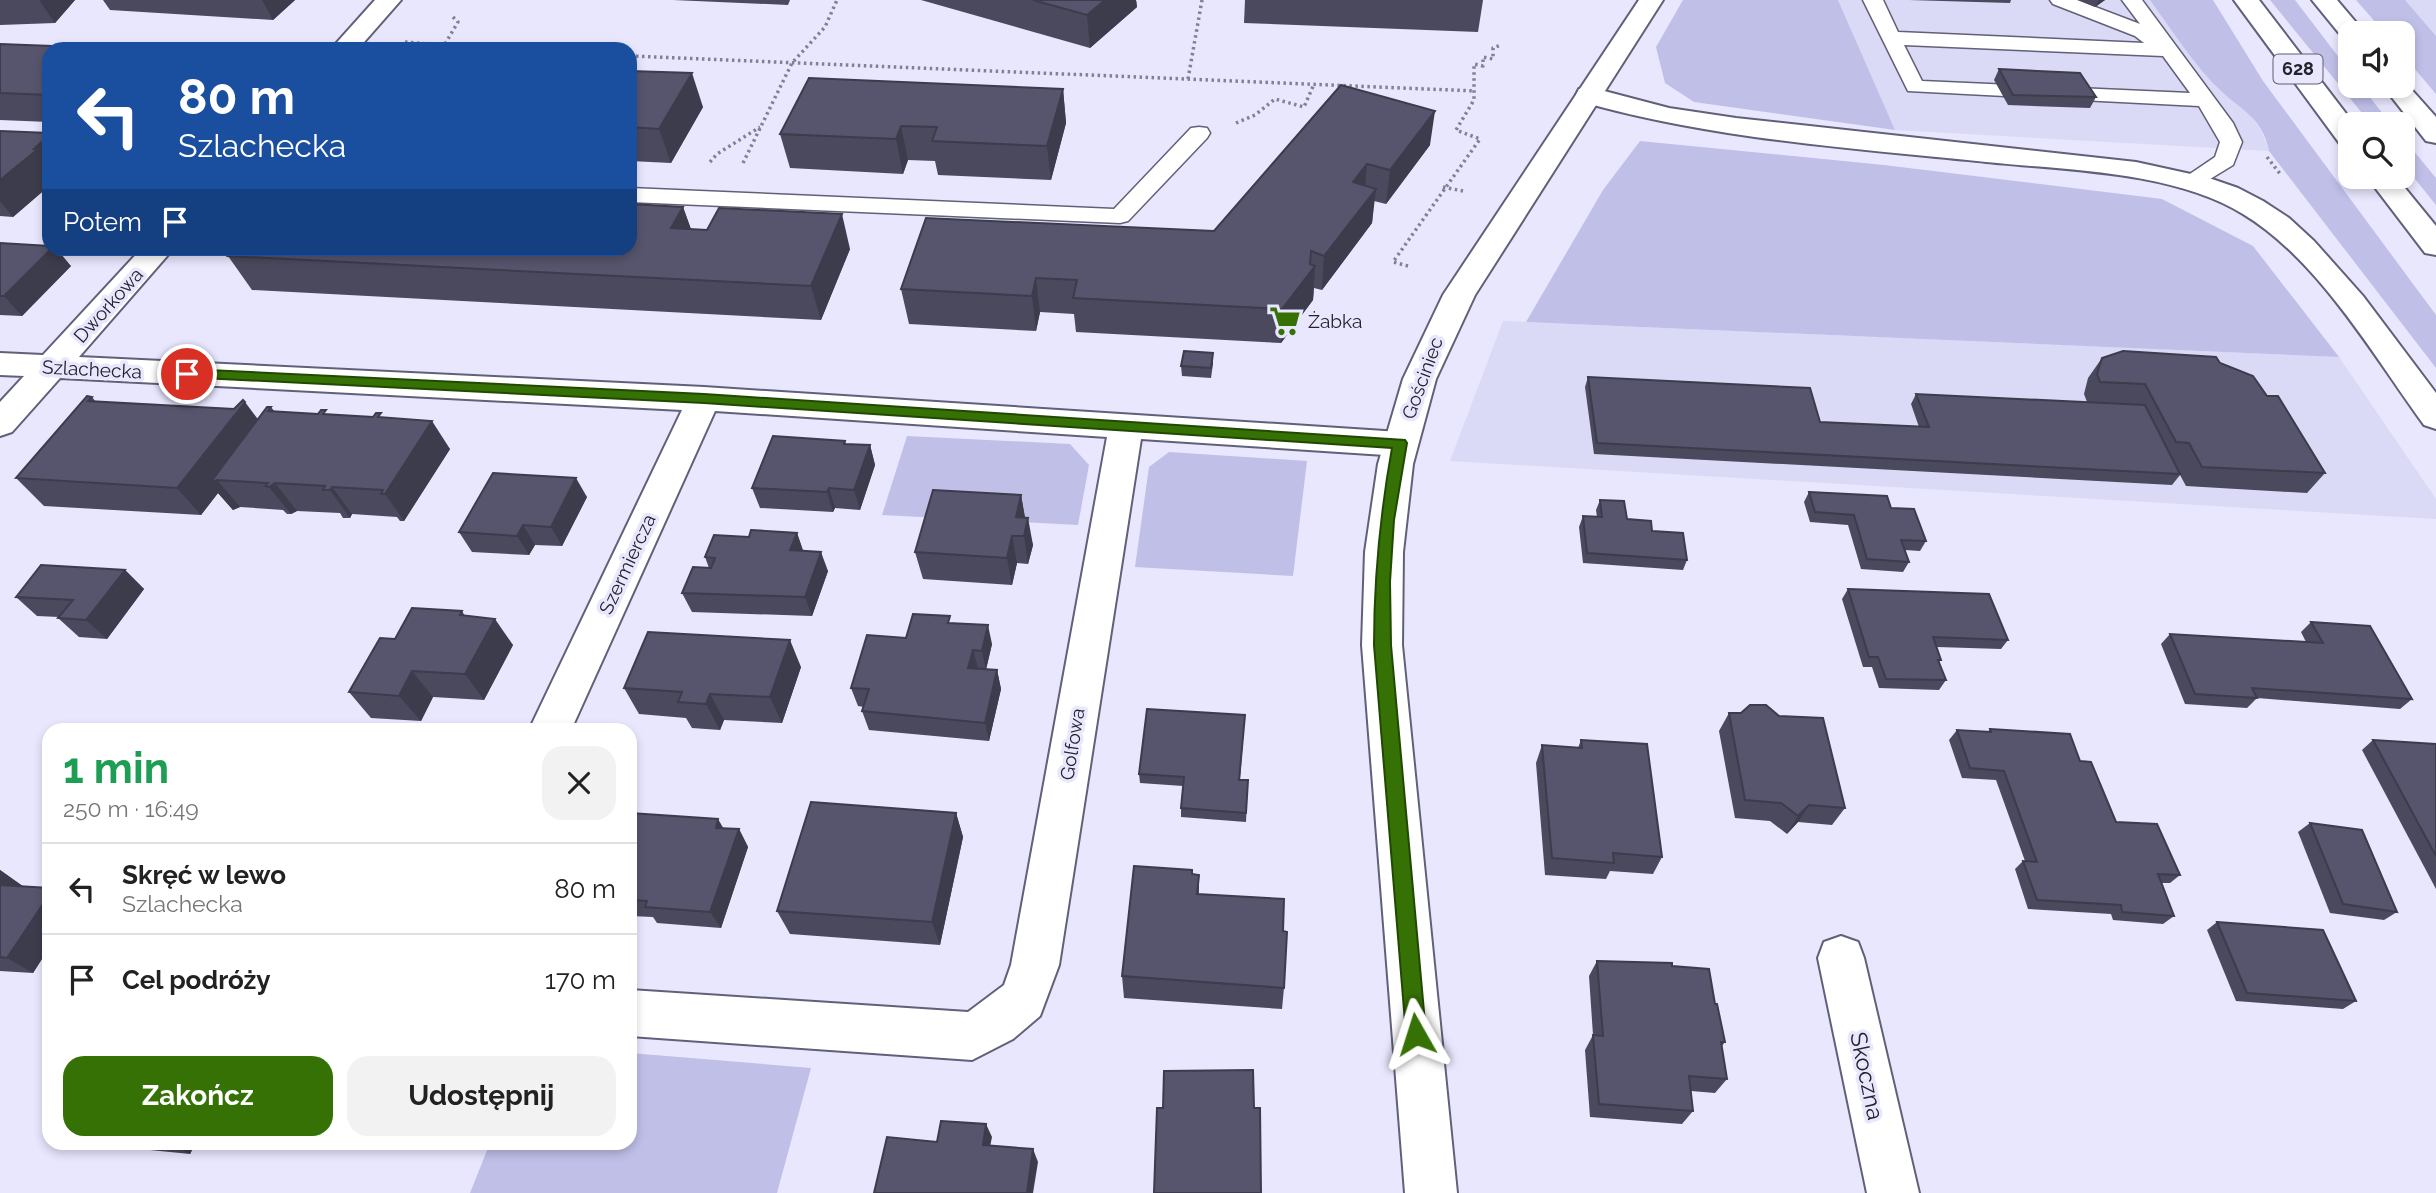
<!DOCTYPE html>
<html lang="pl">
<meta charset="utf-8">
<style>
body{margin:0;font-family:Raleway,sans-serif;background:#f2f2f2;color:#222;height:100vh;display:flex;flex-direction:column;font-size:26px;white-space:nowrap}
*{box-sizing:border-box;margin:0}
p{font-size:23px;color:#767676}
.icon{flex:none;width:38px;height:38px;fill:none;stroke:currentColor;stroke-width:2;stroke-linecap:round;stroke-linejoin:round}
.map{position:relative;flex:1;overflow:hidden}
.panel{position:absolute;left:42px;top:723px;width:595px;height:427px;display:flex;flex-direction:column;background:#fff;border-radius:21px;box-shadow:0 4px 10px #0003}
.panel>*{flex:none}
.hud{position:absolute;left:42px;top:42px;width:595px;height:214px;border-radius:21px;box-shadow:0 4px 10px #0003;background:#1a4fa0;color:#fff;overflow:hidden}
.fabs{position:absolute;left:2338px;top:21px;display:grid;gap:14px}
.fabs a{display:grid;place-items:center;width:77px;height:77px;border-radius:14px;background:#fff;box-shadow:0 4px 10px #0003;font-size:35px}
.pin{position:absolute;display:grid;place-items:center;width:60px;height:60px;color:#fff;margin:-30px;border:4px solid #fff;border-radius:50%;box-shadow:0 2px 7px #0007}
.me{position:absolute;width:77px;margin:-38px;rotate:354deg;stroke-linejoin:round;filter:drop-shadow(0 0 5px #0008)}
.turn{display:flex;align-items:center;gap:24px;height:147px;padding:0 21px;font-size:32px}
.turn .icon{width:91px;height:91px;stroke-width:2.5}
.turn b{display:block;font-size:49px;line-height:60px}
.then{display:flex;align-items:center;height:66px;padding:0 21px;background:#0003;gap:14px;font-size:26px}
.round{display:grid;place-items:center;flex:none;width:74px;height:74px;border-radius:21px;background:#f2f2f2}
.summary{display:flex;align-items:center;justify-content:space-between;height:119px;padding:0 21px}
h1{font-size:42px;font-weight:700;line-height:52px;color:#1e9e55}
.action{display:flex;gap:14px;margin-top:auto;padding:14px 21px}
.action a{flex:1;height:80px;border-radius:21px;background:#357104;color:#fff;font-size:28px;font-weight:700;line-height:80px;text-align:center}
.action a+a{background:#f2f2f2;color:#222}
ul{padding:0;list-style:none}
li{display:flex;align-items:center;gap:21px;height:91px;padding:0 21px;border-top:2px solid #e0e0e0}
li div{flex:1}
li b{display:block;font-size:26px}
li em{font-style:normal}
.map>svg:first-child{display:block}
.built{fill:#dad9f6}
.green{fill:#c0bfe8}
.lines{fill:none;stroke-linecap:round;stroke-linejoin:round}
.service-casing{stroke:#606078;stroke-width:3}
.minor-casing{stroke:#606078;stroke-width:4}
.tertiary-casing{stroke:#606078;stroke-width:4}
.primary-casing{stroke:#606078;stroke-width:4}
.path{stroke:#828192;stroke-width:3.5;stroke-dasharray:2.5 3.5;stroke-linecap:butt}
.service{fill:#fff;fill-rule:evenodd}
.minor{fill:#fff;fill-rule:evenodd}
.tertiary{fill:#fff;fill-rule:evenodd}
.primary{fill:#fff;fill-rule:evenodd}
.wall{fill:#4a495e}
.shaded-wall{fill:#3c3c4c}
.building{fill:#56556d;stroke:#3c3c4c;stroke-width:2}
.route{fill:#357104;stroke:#224903;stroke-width:2}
.labels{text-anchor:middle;stroke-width:7;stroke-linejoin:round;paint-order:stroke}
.shield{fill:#e8e7fe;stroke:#5e5e6c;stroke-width:2}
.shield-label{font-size:18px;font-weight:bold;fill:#23232d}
.street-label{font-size:19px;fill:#23232d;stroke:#e8e7fe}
.poi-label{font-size:19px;fill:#23232d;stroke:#e8e7fe;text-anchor:start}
.near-street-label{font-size:23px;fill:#23232d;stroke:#e8e7fe}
</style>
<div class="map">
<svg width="2436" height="1193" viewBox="0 0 2436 1193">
<rect width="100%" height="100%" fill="#e8e7fe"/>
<g class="built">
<polygon points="1838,0 2150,0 2220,90 2247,110 2261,130 2269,151 1895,130"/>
<polygon points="2405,0 2436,0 2436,36"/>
<polygon points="1503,321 2339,357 2436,499 2436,519 1450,461"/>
</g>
<g class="green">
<polygon points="1683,0 1838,0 1895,130 1694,102 1665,83 1656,47"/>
<path d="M2150,0H2213L2263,81L2436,315V368L2269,151C2262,117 2242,111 2220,90C2193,64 2172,30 2150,0Z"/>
<polygon points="2270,0 2295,0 2350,72 2350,86 2361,86 2391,124 2371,124"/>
<polygon points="2356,0 2405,0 2436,36 2436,94 2403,55 2403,33 2385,33"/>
<polygon points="2403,138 2436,178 2436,205 2403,164"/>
<polygon points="1640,141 1884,165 2162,199 2253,246 2339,357 1526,322 1603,190"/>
<polygon points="907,436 1070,444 1089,465 1078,525 882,515"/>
<polygon points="1169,452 1307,461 1293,576 1135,567 1149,467"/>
<polygon points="630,1053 811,1068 777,1193 470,1193 490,1143 630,1143"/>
</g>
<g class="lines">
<defs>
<g id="service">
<path d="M1863,0H1883L1898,32L2144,43L2135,36L2053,4L2050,0H2077L2140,24L2122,0H2142L2233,123L2242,142L2233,165L2197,187H2181L2178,182L2215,157L2220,142L2199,106L1908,91ZM1904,45L2163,56L2190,93L1922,81Z"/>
<polygon points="1199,127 1207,128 1210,133 1207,138 1128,221 1120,223 630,202 630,188 1114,209 1191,128"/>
</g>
<g id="minor">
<polygon points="375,0 401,0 358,49 331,49"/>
<path d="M1589,87L1669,108L1736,118L2136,162L2209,178L2238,188L2263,201L2289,218L2314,241L2363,296L2436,393V429L2424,425C2373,355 2319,260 2243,214C2173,171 2066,170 1986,162C1849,148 1712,139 1579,101L1576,95L1579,89Z"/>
<polygon points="142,248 174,248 79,357 704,387 1400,432 1412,435 1417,444 1412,453 1400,456 1141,439 1059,965 1040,1016 1013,1039 972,1060 630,1036 630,990 968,1012 1004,985 1011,965 1107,437 715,411 571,730 529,730 682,410 60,378 12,432 0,436 0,402 24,376 0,375 0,353 43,355"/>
<polygon points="1841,936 1858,942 1864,958 1919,1193 1867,1193 1818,958 1824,942"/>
</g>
<polygon id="tertiary" points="1639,0 1663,0 1475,295 1436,379 1413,464 1403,552 1402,645 1457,1193 1405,1193 1362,645 1365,552 1378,464 1403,379 1443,295"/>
<g id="primary">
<polygon points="2234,0 2259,0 2354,124 2350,124 2350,146 2340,144"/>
<polygon points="2312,0 2337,0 2365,33 2350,33 2350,40 2343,38"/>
<polygon points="2403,80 2436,117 2436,143 2426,141 2383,86 2403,86"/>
<polygon points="2367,177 2396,177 2436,226 2436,255 2425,253"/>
</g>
</defs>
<use href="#service" class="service-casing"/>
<use href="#minor" class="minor-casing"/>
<use href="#tertiary" class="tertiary-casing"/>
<use href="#primary" class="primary-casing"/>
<g class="path">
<polyline points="405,42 484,49"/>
<polyline points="442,49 458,22 452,16"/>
<polyline points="630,56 1475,91"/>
<polyline points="1188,79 1202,0"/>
<polyline points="1236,123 1255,115 1275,99 1304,107 1314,84"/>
<polyline points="2267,157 2281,175"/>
<polyline points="710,162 717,154 760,127"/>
<polyline points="743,163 792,63 825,27 837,0"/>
<polyline points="1443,187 1463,191"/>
<polyline points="1408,266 1393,262 1480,139 1456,130 1474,100 1474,64 1483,66 1483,57 1493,59 1493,48 1501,45"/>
</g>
<use href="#service" class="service"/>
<use href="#minor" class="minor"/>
<use href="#tertiary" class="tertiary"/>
<use href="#primary" class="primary"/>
</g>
<g class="wall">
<polygon points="0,0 75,0 55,23 0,25"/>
<polygon points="103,0 295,0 273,20 110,10"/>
<polygon points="673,0 790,0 788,5"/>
<polygon points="921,0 1136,0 1137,7 1090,48"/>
<polygon points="1245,0 1483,0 1478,32 1244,23"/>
<polygon points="1909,0 2011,0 2010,3"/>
<polygon points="2078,0 2105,0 2095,7"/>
<polygon points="0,44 49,49 49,122 0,120"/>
<polygon points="1999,69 2096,97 2090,108 2008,105 1994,80"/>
<polygon points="630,71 703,107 671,163 630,161"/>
<polygon points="1341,85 1430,145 1386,204 1374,201 1372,223 1322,290 1314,288 1313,300 1281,343 1076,332 1074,314 1040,312 1036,331 909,324 901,289 1214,231"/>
<polygon points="1063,89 1066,123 1051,180 938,175 935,161 908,160 903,174 790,168 780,134"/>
<polygon points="0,131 49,133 49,186 13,217 0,216"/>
<polygon points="683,207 691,229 850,249 821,320 252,290 228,256"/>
<polygon points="0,243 71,266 22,316 0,315"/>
<polygon points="1213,353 1213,364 1211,378 1182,376 1181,366"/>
<polygon points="2102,358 2220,363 2267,396 2325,473 2307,493 2186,486 2180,475 2172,485 1594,454 1585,387 1588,377 1820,422 1919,427 1911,404 1916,394 2131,405 2087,402 2084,394 2088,378"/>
<polygon points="92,397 96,402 258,419 271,407 275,412 384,418 450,449 404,521 400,521 397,517 352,514 350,518 343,518 340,513 297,511 291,514 287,514 283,510 240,507 233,510 218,493 201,515 44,506 16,478"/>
<polygon points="845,441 846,444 870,445 875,465 860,510 835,508 833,512 760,508 752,488"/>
<polygon points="1809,492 1891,508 1926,541 1920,551 1905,550 1909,562 1903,572 1861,569 1848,525 1810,522 1804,502"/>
<polygon points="1021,495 1025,518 1033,545 1028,564 1017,563 1012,585 923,579 915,552"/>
<polygon points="587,497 562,546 535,545 529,555 472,552 459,532"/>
<polygon points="1600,500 1627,519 1652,531 1687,560 1683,570 1583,563 1579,527 1583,516 1597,517 1596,510"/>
<polygon points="797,533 803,551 828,571 812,616 692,612 682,593 709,568 705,557 749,537"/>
<polygon points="125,570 144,589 107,639 79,637 58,618 59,617 37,616 16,597"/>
<polygon points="1848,589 2008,640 2001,649 1937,647 1941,660 1939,662 1946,680 1939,690 1879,688 1872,667 1863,667 1842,599"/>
<polygon points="462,611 465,616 513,645 484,700 433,697 421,721 371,718 349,692 395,639"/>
<polygon points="2311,622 2412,699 2400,709 2257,698 2247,708 2185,704 2161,644 2170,634 2306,642 2301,632"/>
<polygon points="952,624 992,644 986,669 997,670 1001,689 989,741 869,730 862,711 864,707 858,706 851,688 906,638"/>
<polygon points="801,667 782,723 724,720 720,730 692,728 686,718 639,714 624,688"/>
<polygon points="1729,713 1845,808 1832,825 1798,822 1787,834 1770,821 1735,818 1719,731"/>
<polygon points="1245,715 1240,780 1248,780 1246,822 1181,817 1181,808 1183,786 1140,783 1139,774"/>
<polygon points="1990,729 2080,761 2116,822 2180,875 2170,883 2161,883 2174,916 2163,924 2113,920 2111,914 2028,909 2015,869 2023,861 2025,861 1996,780 1962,778 1949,740 1957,730 1988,732"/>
<polygon points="1581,740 1662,857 1653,874 1610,871 1606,879 1545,875 1536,763 1542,745 1578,748"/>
<polygon points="2373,740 2436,744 2436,889 2362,750"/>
<polygon points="630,813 724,828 739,829 748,847 721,928 657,923 653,917 630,916"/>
<polygon points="956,813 963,837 940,945 790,934 777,911"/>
<polygon points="2310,823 2397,912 2384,920 2330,913 2298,832"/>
<polygon points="0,870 24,887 49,888 49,948 33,973 0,971"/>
<polygon points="1192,874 1199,875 1199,894 1283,931 1284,988 1282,1009 1124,998 1122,976"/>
<polygon points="2217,922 2356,1001 2343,1009 2236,1001 2207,930"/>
<polygon points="1597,961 1672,966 1715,1004 1725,1042 1722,1046 1727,1079 1715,1093 1691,1091 1693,1111 1682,1124 1590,1117 1585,1050 1593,1035 1589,976"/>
<polygon points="135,1143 218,1143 215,1149 193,1148 190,1154 150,1150"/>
</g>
<g class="shaded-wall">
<polygon points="39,0 75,0 55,23"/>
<polygon points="262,0 295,0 273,20"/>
<polygon points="1105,0 1136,0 1137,7 1090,48 1087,15"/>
<polygon points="2099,0 2105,0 2095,7"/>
<polygon points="692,73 703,107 671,163 659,129"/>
<polygon points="1063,89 1066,123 1051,180 1047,146"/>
<polygon points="1435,111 1430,145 1386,204 1390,170"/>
<polygon points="901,126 908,160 903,174 896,139"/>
<polygon points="49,135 49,186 13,217 0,201 0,180"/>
<polygon points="1367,164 1364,198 1353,182"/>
<polygon points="1376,189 1372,223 1322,290 1324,256"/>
<polygon points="683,207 695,241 671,228"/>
<polygon points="842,214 850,249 821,320 811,286"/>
<polygon points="52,248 56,248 71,266 22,316 4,296"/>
<polygon points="1315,266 1313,300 1281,343 1282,309"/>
<polygon points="1036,278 1040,312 1036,331 1032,296"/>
<polygon points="245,402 266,430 217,480 240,507 233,510 218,493 201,515 177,488"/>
<polygon points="432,421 450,449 404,521 385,494"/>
<polygon points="870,445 875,465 860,510 854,490"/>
<polygon points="576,478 587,497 562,546 551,527"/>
<polygon points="275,483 297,511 291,514 269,487"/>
<polygon points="332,487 352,514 350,518 330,490"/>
<polygon points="829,488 835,508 833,512 827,492"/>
<polygon points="1021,495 1026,523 1016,517"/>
<polygon points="1028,518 1033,545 1028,564 1024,536"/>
<polygon points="523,525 535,545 529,555 517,536"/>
<polygon points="797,533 804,553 790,550"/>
<polygon points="1012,536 1017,563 1012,585 1007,558"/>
<polygon points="821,552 828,571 812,616 805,597"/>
<polygon points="125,570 144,589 107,639 86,620"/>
<polygon points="495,619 513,645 484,700 465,674"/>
<polygon points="988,625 992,644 986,670 982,651"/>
<polygon points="790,640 801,667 782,723 770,697"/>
<polygon points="973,650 978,669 968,668"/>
<polygon points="997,670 1001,689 989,741 985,723"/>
<polygon points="412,671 433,697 421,721 399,696"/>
<polygon points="710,694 724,720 720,730 706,704"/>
<polygon points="1809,805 1798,822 1787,834 1798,816"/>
<polygon points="956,813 963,837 940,945 932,922"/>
<polygon points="718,819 728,836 716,828"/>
<polygon points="739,829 748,847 721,928 710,912"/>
<polygon points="0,870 24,887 0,892"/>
<polygon points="49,895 49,948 33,973 7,958"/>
<polygon points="986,1124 992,1137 988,1157 983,1145"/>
<polygon points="168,1143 184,1143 193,1148 190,1154"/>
<polygon points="203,1143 218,1143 215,1149"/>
<polygon points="1033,1149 1038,1162 1033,1193 1027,1193"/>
</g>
<g class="building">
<polygon points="1033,0 1105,0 1087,15"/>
<polygon points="0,44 132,49 49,49 49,95 0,93"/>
<polygon points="1999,69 2080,73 2096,97 2013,95"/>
<polygon points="630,71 692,73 659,129 630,127"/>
<polygon points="809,78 1063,89 1047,146 932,141 937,127 901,126 896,139 780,134"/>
<polygon points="1341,85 1435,111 1390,170 1367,164 1353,182 1376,189 1324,256 1311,251 1310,264 1315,266 1282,309 1073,298 1077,280 1036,278 1032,296 901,289 926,218 1214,231"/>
<polygon points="0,131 49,133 49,135 34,149 38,149 0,180"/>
<polygon points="630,204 683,207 671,228 707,230 719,208 842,214 811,286 228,256 235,248 630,248"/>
<polygon points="0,243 49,246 49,248 52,248 4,296 0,296"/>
<polygon points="1184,351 1213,353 1211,368 1181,366"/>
<polygon points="2123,351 2216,357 2220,363 2253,376 2267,396 2278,396 2325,473 2202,467 2189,443 2176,442 2145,384 2100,382 2097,374 2102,358"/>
<polygon points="1588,377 1810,388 1820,422 1929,427 1916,394 2145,405 2180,474 1597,443"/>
<polygon points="87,396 92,397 88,401 234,409 243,400 245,402 177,488 16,478"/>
<polygon points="267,407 271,407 268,411 318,414 321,410 326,410 323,414 373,417 376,413 381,413 378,417 432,421 385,494 381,494 383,490 332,487 330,490 323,490 325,486 275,483 269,487 265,486 268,483 217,480 210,483"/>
<polygon points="773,436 845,441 844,444 870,445 854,490 829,488 827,492 752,488"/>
<polygon points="493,473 576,478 551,527 523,525 517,536 459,532"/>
<polygon points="933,490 1021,495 1016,517 1028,518 1024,536 1012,536 1007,558 915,552"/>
<polygon points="1809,492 1887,496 1891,508 1914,509 1926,541 1901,540 1909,562 1867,559 1854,515 1815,512"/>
<polygon points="1600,500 1624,501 1627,519 1651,521 1652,531 1683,533 1687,560 1587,553 1583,516 1602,517"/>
<polygon points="751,530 797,533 790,550 821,552 805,597 682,593 693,567 711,568 715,558 705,557 714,535 749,537"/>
<polygon points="41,565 125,570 86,620 58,618 73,600 16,597"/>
<polygon points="1848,589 1989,594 2008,640 1933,637 1941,660 1938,660 1946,680 1886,679 1878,657 1869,657"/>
<polygon points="412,608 462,611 460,615 495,619 465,674 412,671 399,696 349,692 380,638 395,639"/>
<polygon points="913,614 950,616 948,623 988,625 982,651 973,650 968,668 997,670 985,723 862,711 869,689 851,688 867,635 906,638"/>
<polygon points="2311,622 2370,626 2412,699 2252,688 2257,698 2195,694 2170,634 2323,643"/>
<polygon points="648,632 790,640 770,697 710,694 706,704 678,702 682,692 624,688"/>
<polygon points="1750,705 1766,705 1779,716 1823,718 1845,808 1809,805 1798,816 1781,803 1745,800 1729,713 1741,713"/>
<polygon points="1147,709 1245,715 1239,780 1248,780 1246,813 1181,808 1184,777 1139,774"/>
<polygon points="1990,729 2070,734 2080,761 2091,762 2116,822 2157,824 2180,875 2158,874 2174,916 2122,912 2121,905 2037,900 2023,861 2037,862 2004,771 1970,768 1957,730 1991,732"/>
<polygon points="1581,740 1647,744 1662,857 1613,853 1614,863 1552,858 1542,745 1582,748"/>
<polygon points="2373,740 2436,744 2436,856"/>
<polygon points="811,802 956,813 932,922 777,911"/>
<polygon points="630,813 718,819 716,828 739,829 710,912 645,907 647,901 630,900"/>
<polygon points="2310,823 2362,830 2397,912 2343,904"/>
<polygon points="1134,866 1192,870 1192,874 1199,875 1197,894 1284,899 1283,931 1287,932 1284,988 1122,976"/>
<polygon points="0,885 49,888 49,895 7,958 0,957"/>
<polygon points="2217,922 2323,930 2356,1001 2247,993"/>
<polygon points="1597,961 1672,963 1672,966 1709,969 1715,1004 1717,1004 1725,1042 1721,1042 1727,1079 1689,1076 1693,1111 1599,1104 1593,1035 1603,1036"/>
<polygon points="1253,1070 1254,1108 1260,1108 1261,1193 1154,1193 1157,1108 1163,1108 1164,1071"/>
<polygon points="941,1121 986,1124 983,1145 1033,1149 1027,1193 874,1193 887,1137 937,1142"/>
</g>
<path class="route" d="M187,369L704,394L1405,440L1407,443L1394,520L1390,582L1391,645L1426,1034L1423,1041L1416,1044L1409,1041L1406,1034L1374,645C1374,577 1380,515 1392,448L704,403L182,377V370Z"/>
<defs>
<symbol id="supermarket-bare" viewBox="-9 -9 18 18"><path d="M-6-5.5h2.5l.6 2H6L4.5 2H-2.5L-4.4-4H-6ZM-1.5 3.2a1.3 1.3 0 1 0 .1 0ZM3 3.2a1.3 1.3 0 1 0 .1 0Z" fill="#357104" stroke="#e8e7fe" stroke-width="2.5" paint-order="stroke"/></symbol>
</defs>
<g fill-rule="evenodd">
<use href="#supermarket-bare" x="1263" y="299" width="44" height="44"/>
</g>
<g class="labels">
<rect class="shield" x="2273.5" y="54.5" width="49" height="29" rx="5"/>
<g class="shield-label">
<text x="2298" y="75">628</text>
</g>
<g class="street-label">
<text transform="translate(108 305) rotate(-48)" y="7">Dworkowa</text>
<text transform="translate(92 369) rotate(3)" y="7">Szlachecka</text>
<text transform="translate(1422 378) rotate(-70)" y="7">Gościniec</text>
<text transform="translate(627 564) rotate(-65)" y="7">Szermiercza</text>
<text transform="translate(1072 744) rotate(-81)" y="7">Golfowa</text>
</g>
<g class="poi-label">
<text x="1308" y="328">Żabka</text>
</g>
<g class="near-street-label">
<text transform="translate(1867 1076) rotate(78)" y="8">Skoczna</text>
</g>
</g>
</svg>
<div class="fabs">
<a><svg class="icon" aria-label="sound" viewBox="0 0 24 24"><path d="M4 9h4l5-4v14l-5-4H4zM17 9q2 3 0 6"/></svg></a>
<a><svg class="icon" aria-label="search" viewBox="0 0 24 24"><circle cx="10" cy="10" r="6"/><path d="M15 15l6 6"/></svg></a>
</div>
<div class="pin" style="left:187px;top:374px;background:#d93025"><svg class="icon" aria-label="arrive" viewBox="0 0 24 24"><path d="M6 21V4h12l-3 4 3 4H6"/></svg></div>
<svg class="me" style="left:1416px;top:1034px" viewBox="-20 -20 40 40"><path d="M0-17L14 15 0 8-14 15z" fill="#357104" stroke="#fff" stroke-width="4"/></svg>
<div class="hud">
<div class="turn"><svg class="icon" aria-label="left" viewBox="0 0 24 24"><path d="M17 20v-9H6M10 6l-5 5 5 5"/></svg><div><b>80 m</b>Szlachecka</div></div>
<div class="then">Potem<svg class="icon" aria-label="arrive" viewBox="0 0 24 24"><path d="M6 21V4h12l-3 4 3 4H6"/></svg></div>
</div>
<section class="panel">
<div class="summary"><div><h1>1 min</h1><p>250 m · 16:49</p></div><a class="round"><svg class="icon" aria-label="close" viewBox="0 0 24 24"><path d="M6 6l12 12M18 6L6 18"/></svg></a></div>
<ul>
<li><svg class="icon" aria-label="left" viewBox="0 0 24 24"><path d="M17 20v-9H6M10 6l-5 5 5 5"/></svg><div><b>Skręć w lewo</b><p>Szlachecka</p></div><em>80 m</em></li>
<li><svg class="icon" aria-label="arrive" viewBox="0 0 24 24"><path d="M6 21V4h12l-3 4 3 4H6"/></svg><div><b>Cel podróży</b></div><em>170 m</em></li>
</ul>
<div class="action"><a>Zakończ</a><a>Udostępnij</a></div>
</section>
</div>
